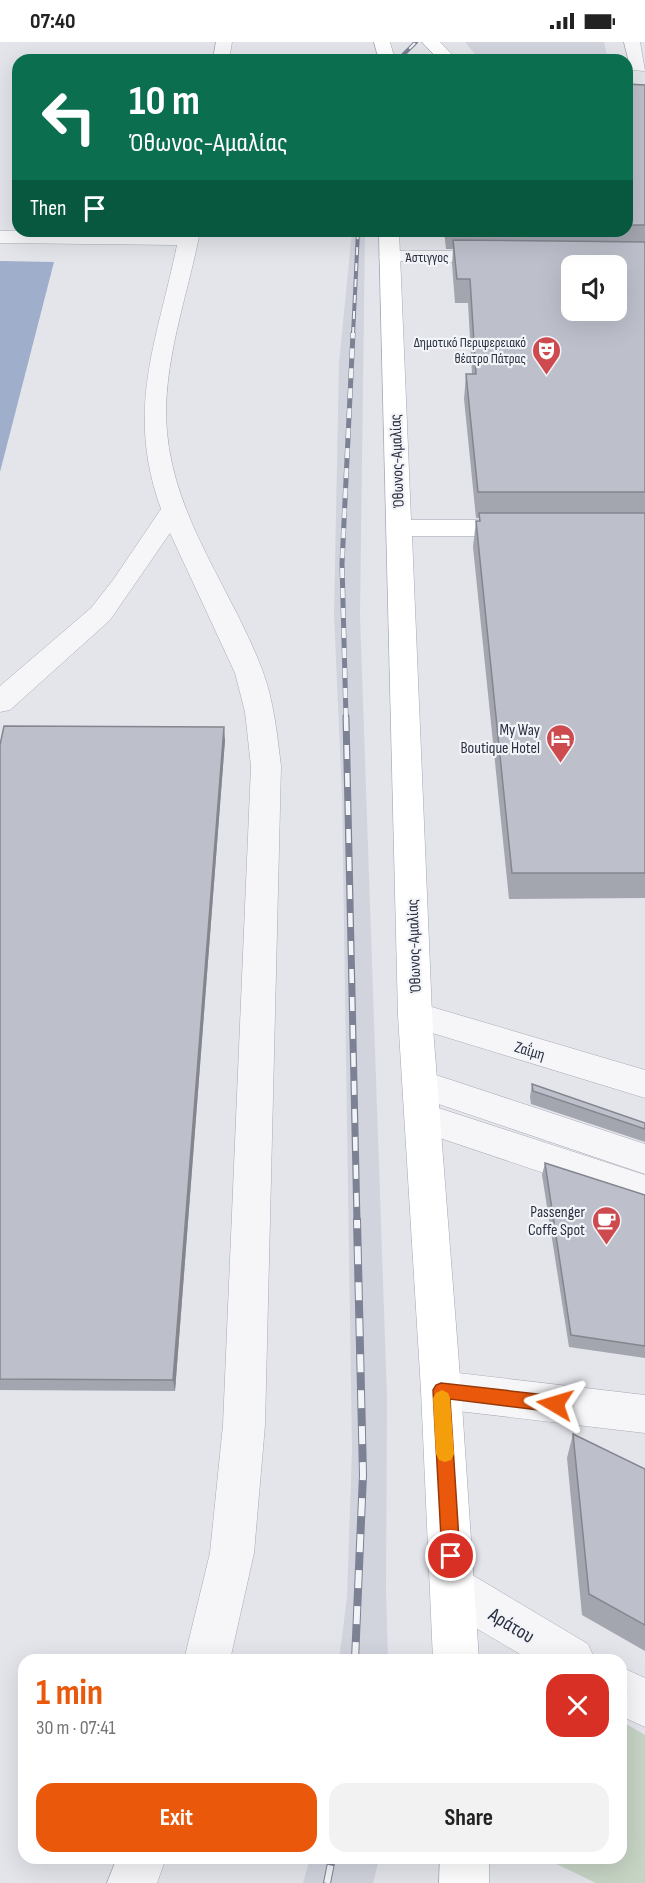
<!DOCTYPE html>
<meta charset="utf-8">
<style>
body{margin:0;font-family:"Sofia Sans Condensed",sans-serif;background:#f2f2f2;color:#222;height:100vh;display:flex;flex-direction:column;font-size:22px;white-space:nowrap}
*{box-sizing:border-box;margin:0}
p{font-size:20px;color:#767676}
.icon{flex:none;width:33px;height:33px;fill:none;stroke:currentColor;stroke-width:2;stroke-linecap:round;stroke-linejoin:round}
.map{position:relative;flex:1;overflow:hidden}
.panel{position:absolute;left:18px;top:1612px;width:609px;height:210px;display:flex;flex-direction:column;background:#fff;border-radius:18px;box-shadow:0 6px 24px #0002}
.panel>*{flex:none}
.banner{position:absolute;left:12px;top:12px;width:621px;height:183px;border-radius:18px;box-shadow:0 6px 24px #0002;background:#0b6e4f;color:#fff;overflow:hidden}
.fabs{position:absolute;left:561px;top:213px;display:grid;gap:12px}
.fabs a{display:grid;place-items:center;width:66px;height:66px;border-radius:12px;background:#fff;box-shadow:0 6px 24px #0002;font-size:30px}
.pin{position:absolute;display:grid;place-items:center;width:51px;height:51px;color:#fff;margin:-26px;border:3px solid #fff;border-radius:50%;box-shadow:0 2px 6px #0007}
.me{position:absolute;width:66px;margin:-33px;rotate:277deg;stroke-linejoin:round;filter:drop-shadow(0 0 4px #0008)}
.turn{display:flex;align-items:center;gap:21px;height:126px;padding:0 18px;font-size:27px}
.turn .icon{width:78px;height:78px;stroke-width:2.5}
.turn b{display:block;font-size:42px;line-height:51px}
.then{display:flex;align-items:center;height:57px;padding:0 18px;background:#0003;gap:12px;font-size:22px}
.round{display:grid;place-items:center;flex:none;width:63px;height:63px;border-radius:18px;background:#f2f2f2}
.head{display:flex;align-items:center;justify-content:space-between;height:102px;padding:0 18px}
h1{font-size:36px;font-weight:700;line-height:45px;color:#ea580c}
.cta{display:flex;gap:12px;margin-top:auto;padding:12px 18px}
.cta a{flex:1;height:69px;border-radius:18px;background:#ea580c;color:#fff;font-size:24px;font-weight:700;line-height:69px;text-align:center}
.cta a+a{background:#f2f2f2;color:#222}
.status{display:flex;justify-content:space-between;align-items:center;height:42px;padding:0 30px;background:#fff;direction:ltr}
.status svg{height:16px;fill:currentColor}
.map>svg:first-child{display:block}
.built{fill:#d1d4dd}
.green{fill:#c6d4c4}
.water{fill:#9faeca}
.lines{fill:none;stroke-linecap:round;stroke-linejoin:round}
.minor-casing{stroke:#a8abb5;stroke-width:1}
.major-casing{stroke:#a2a8b6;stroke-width:1}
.minor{fill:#f6f6f9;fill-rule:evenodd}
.major{fill:#fff;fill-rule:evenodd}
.rail-far3-casing{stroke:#7c8294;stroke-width:4}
.rail-far2-casing{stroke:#7c8294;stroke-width:5}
.rail-far1-casing{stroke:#7c8294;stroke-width:7}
.rail-casing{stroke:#7c8294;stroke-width:8}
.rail-far3{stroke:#f3f4f8;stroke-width:2;stroke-dasharray:8;stroke-linecap:butt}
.rail-far2{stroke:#f3f4f8;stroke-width:4;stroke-dasharray:10;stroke-linecap:butt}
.rail-far1{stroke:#f3f4f8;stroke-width:4.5;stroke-dasharray:14;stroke-linecap:butt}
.rail{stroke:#f3f4f8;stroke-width:6;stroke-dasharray:18;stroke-linecap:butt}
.wall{fill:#a3a5af}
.shaded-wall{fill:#84868e}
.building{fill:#bdc0cb;stroke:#84868e;stroke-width:1.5;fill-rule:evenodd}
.route{fill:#ea580c;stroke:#983908;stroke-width:1.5}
.slow{fill:#f59e0b}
.labels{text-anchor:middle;stroke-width:4.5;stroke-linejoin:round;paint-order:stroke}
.far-street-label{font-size:14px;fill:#2b3143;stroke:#f3f4f8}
.far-poi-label{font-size:14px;fill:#2b3143;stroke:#f3f4f8;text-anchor:end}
.street-label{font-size:16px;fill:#2b3143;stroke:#f3f4f8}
.poi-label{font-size:16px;fill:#2b3143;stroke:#f3f4f8;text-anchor:end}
.near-street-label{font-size:20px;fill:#2b3143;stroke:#f3f4f8}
</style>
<div class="status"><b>07:40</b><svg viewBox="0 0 49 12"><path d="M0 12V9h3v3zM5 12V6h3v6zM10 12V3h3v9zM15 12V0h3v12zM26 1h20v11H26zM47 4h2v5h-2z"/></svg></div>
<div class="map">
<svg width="645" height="1841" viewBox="0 0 645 1841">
<rect width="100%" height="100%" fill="#e3e5eb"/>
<g class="built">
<polygon points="465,0 604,0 608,18 483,18 474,11"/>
<polygon points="352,189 365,189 360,573 387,1355 386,1547 388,1618 339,1618 347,1555 352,1408 342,754 334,572 339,321"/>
<polygon points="310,1817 310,1816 379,1817 373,1841 303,1841"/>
</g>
<polygon class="green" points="621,1679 645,1693 645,1841 596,1841 546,1817 621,1816"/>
<polygon class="water" points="0,219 54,220 0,430"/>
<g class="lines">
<defs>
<g id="minor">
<polygon points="216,0 232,0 229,18 213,18"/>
<polygon points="624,0 640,0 645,29 631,28"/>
<path d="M0,189H200C188,254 161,323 167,390C175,479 233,549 263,630C274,660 277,692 281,724L265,1383L254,1511L230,1618H184L210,1511L223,1383L251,724L245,670L235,631L170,491L110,578L10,668L0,670V644L91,566L113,538L161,467C125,367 157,300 177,203L0,201Z"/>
<polygon points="389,209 496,209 503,211 506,215 503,219 496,221 382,219 379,215 382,211"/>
<polygon points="415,960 645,1028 645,1056 403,982 398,973 403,964"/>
<polygon points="421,1028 645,1102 645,1132 409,1052 403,1042 409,1032"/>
<polygon points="423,1061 645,1133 645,1165 410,1086 405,1076 410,1066"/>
<polygon points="441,1329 645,1353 645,1391 441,1367 427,1361 421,1348 427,1335"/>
<polygon points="453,1525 469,1531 588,1602 595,1618 530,1618 437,1563 431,1547 437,1531"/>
<polygon points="621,1625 645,1636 645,1685 621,1674"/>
<polygon points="117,1816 166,1816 157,1841 107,1841"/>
</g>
<g id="major">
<polygon points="374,0 390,0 395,18 379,18"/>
<polygon points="422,0 440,0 457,18 439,18"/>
<polygon points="379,189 399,189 411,478 519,478 528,481 532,486 528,491 519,494 412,494 432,973 461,1348 479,1618 433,1618 421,1348 398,973"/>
<polygon points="440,1816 489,1816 489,1841 439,1841"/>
</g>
</defs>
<use href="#minor" class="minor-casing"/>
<use href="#major" class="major-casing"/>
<use href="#minor" class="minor"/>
<use href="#major" class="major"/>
<defs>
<g id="rail-far3">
<polyline points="398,18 416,0"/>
<polyline points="353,293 358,189"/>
</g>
<polyline id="rail-far2" points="346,676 342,522 353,291"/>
<polyline id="rail-far1" points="346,675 357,1180"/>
<g id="rail">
<polyline points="355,1618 363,1433 357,1178"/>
<polyline points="327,1841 332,1816"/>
</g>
</defs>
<use href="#rail-far3" class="rail-far3-casing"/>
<use href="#rail-far2" class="rail-far2-casing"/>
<use href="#rail-far1" class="rail-far1-casing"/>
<use href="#rail" class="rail-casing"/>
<use href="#rail-far3" class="rail-far3"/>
<use href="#rail-far2" class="rail-far2"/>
<use href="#rail-far1" class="rail-far1"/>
<use href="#rail" class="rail"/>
</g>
<g class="wall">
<polygon points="627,42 645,43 645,856 509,857 473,505 476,479 479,479 479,476 476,476 464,357 466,332 472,332 468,261 455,261 452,222 453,207 446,207 444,189 627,189"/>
<polygon points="225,698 175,1349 0,1348 0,703"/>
<polygon points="532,1042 645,1081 645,1100 531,1062 530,1055"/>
<polygon points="545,1121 645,1153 645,1316 569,1305 542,1133"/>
<polygon points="573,1392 645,1427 645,1609 582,1573 567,1416"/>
</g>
<polygon class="shaded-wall" points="224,685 225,698 175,1349 173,1338"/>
<g class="building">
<polygon points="627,42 645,43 645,183 627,183"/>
<path d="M453,198L645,200V450H478L466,332H476L470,237H457ZM572,224H616V268H572Z"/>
<polygon points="479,471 645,471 645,831 512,831 476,479 480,479"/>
<polygon points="4,684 224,685 173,1338 0,1337 0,703"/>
<polygon points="532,1042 645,1081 645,1087 533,1049"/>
<polygon points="545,1121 645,1153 645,1304 571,1293"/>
<polygon points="573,1392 645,1427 645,1583 589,1552"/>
</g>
<polygon class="route" points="441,1341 555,1354 561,1356 563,1362 561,1367 555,1370 450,1357 460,1514 457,1520 451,1523 444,1520 442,1514 433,1348 436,1343"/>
<polygon class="slow" points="442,1348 448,1351 450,1356 454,1412 451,1418 445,1420 439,1418 436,1412 433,1356 436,1351"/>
<defs>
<symbol id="theatre-pin" viewBox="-11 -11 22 30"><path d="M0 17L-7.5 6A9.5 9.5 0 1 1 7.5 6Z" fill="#cd4b4f" stroke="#f3f4f8"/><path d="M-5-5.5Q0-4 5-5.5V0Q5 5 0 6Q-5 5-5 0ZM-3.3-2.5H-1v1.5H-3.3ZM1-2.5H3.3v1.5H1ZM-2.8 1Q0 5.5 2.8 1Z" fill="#fff"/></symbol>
<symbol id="hotel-pin" viewBox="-11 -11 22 30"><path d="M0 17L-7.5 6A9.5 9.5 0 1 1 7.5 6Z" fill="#cd4b4f" stroke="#f3f4f8"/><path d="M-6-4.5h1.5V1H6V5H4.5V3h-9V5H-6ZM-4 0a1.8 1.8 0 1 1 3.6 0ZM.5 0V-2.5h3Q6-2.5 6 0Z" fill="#fff"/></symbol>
<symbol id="cafe-pin" viewBox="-11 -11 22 30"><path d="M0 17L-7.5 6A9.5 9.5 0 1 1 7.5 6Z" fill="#cd4b4f" stroke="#f3f4f8"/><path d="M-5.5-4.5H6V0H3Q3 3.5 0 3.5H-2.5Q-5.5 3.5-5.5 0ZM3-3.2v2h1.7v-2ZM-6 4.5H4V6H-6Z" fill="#fff"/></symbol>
</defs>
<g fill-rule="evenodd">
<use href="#theatre-pin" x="530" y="292" width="33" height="45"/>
<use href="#hotel-pin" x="544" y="680" width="33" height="45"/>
<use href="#cafe-pin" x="590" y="1162" width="33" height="45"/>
</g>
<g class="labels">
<g class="far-street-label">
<text x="427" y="220">Άστιγγος</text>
</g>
<g class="far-poi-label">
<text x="526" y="305">Δημοτικό Περιφερειακό<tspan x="526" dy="16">θέατρο Πάτρας</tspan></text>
</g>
<g class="street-label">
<text transform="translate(396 419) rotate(-92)" y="6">Όθωνος-Αμαλίας</text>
<text transform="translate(413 904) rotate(-92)" y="6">Όθωνος-Αμαλίας</text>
<text transform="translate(530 1008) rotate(17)" y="6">Ζαΐμη</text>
</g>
<g class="poi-label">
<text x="540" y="693">My Way<tspan x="540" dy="18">Boutique Hotel</tspan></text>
<text x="585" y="1175">Passenger<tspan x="585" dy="18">Coffe Spot</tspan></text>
</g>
<g class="near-street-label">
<text transform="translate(512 1583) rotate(31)" y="7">Αράτου</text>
</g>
</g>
</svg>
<div class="fabs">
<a><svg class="icon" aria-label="sound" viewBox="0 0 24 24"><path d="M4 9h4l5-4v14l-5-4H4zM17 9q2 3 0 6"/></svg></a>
</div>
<div class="pin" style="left:451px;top:1514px;background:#d93025"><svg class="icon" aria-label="arrive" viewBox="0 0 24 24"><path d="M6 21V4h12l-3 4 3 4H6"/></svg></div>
<svg class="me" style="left:555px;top:1362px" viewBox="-20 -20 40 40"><path d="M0-17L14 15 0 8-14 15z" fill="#ea580c" stroke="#fff" stroke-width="4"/></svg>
<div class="banner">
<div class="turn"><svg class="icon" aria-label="left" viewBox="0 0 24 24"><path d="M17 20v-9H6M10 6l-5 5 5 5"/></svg><div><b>10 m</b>Όθωνος-Αμαλίας</div></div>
<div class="then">Then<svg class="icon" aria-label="arrive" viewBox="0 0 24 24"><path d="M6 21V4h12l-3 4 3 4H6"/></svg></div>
</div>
<section class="panel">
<div class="head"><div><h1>1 min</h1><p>30 m · 07:41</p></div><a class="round" style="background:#d93025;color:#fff"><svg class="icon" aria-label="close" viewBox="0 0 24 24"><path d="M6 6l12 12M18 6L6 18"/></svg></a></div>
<div class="cta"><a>Exit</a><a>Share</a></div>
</section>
</div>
